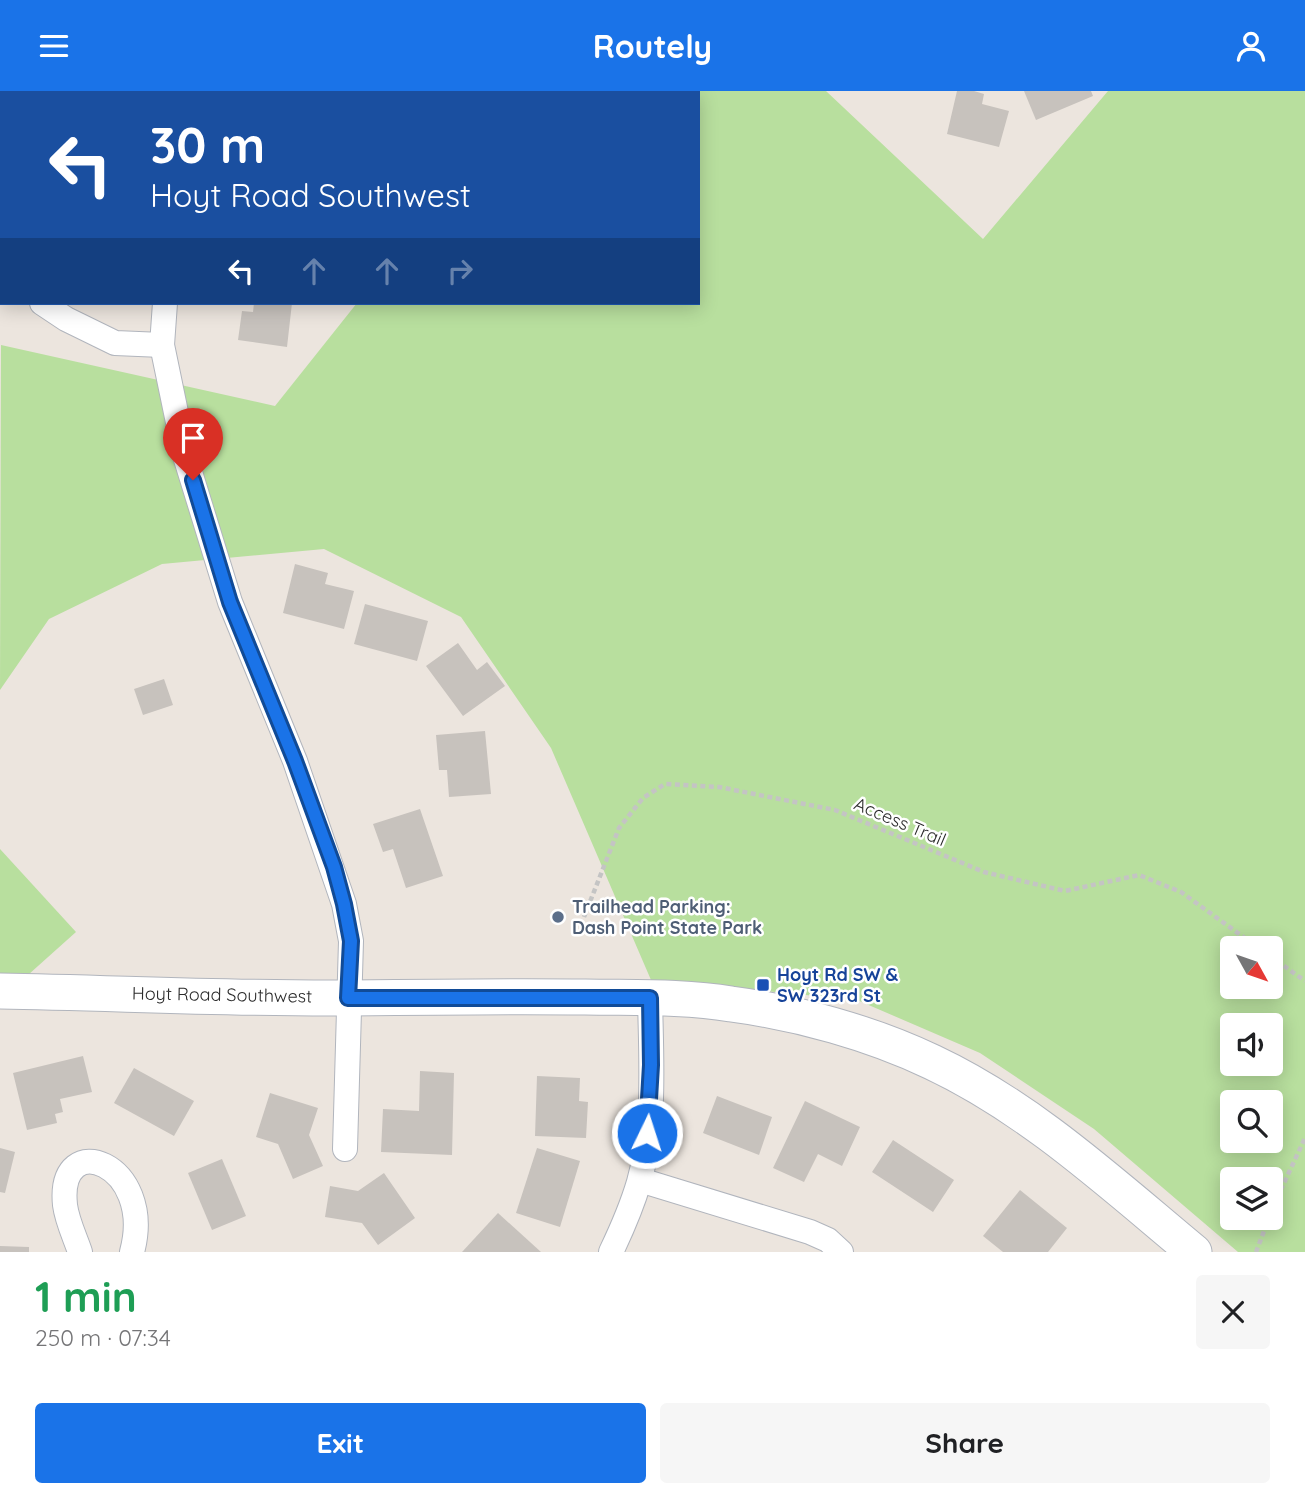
<!DOCTYPE html>
<meta charset="utf-8">
<style>
body{margin:0;font-family:Quicksand,sans-serif;background:#f6f6f6;color:#202124;height:100vh;display:flex;flex-direction:column;font-size:26px;white-space:nowrap}
*{box-sizing:border-box;margin:0}
p{font-size:23px;color:#757577}
.icon{flex:none;width:38px;height:38px;fill:none;stroke:currentColor;stroke-width:2;stroke-linecap:round;stroke-linejoin:round}
.map{position:relative;height:1161px;overflow:hidden}
.side{display:flex;flex-direction:column;background:#fff;flex:1}
.side>*{flex:none}
.top-card{position:absolute;left:0px;top:0px;width:700px;height:214px;box-shadow:0 4px 18px #0003;background:#1a4fa0;color:#fff;overflow:hidden}
.needle{width:46px;rotate:130deg}
.buttons{position:absolute;left:1220px;top:845px;display:grid;gap:14px}
.buttons a{display:grid;place-items:center;width:63px;height:63px;border-radius:7px;background:#fff;box-shadow:0 4px 18px #0003;font-size:35px}
.pin{position:absolute;display:grid;place-items:center;width:60px;height:60px;color:#fff;margin:-72px -30px;border-radius:50% 50% 50% 0;rotate:-45deg;box-shadow:0 0 7px #0007}
.pin .icon{rotate:45deg}
.me{position:absolute;width:77px;margin:-38px;rotate:4deg;stroke-linejoin:round;filter:drop-shadow(0 0 5px #0008)}
.turn{display:flex;align-items:center;gap:24px;height:147px;padding:0 35px;font-size:32px}
.turn .icon{width:91px;height:91px;stroke-width:2.5}
.turn b{display:block;font-size:49px;line-height:60px}
.lanes{display:flex;align-items:center;height:66px;padding:0 35px;background:#0003;justify-content:center;gap:35px;direction:ltr}
.lanes .off{opacity:.35}
.round{display:grid;place-items:center;flex:none;width:74px;height:74px;border-radius:7px;background:#f6f6f6}
.headline{display:flex;align-items:center;justify-content:space-between;height:119px;padding:0 35px}
h1{font-size:42px;font-weight:700;line-height:52px;color:#1e9e55}
.primary-button{display:flex;gap:14px;margin-top:auto;padding:14px 35px}
.primary-button a{flex:1;height:80px;border-radius:7px;background:#1a73e8;color:#fff;font-size:28px;font-weight:700;line-height:80px;text-align:center}
.primary-button a+a{background:#f6f6f6;color:#202124}
header{display:flex;justify-content:space-between;align-items:center;height:91px;padding:0 35px;background:#1a73e8;color:#fff;font-size:32px;font-weight:700}
.map>svg:first-child{display:block}
.green{fill:#b8df9e;fill-rule:evenodd}
.building{fill:#c7c2bd}
.lines{fill:none;stroke-linecap:round;stroke-linejoin:round}
.street-casing{stroke:#b1b5bd;stroke-width:26}
.secondary-casing{stroke:#b1b5bd;stroke-width:37}
.path{stroke:#c4c4c4;stroke-width:4.5;stroke-dasharray:5 3.5;stroke-linecap:butt}
.street{stroke:#fff;stroke-width:24}
.secondary{stroke:#fff;stroke-width:35}
.route-casing{stroke:#114b97;stroke-width:18}
.route{stroke:#1a73e8;stroke-width:12}
.service-dot{fill:#5c6f8a;stroke:#fff;stroke-width:2.5}
.transit-dot{fill:#1a4fb4;stroke:#fff;stroke-width:2.5}
.labels{text-anchor:middle;stroke-width:5;stroke-linejoin:round;paint-order:stroke}
.street-label{font-size:18px;fill:#2b2b2b;stroke:#fff}
.service-label{font-size:18px;font-weight:bold;fill:#4e5e75;stroke:#fff;text-anchor:start}
.transit-label{font-size:18px;font-weight:bold;fill:#164399;stroke:#fff;text-anchor:start}
</style>
<header><svg class="icon" aria-label="menu" viewBox="0 0 24 24"><path d="M4 6h16M4 12h16M4 18h16"/></svg>Routely<svg class="icon" aria-label="person" viewBox="0 0 24 24"><circle cx="12" cy="8" r="4"/><path d="M4 21q1-7 8-7t8 7"/></svg></header>
<div class="map">
<svg width="1305" height="1161" viewBox="0 0 1305 1161">
<rect width="100%" height="100%" fill="#ece5de"/>
<g class="green">
<path d="M523,0H826L983,148L1108,0H1305V1161H1238L1094,1038L980,962L857,909L651,889L551,657L461,526L324,458L162,473L49,528L0,599L1,254L275,315L357,212H698V2H522ZM1232,858H1270V896H1232ZM1232,934H1270V973H1232ZM1232,1012H1270V1050H1232ZM1232,1088H1270V1127H1232Z"/>
<polygon points="0,758 76,841 0,909"/>
</g>
<g class="building">
<polygon points="957,0 974,0 984,3 982,13 1009,20 999,56 947,43"/>
<polygon points="1024,0 1091,0 1093,5 1036,29"/>
<polygon points="254,212 292,212 287,256 238,249 242,220 253,221"/>
<polygon points="295,473 328,482 325,493 354,500 344,538 283,522"/>
<polygon points="365,513 428,530 417,570 354,553"/>
<polygon points="458,552 477,579 487,571 505,595 463,625 426,575"/>
<polygon points="164,588 173,614 143,624 134,598"/>
<polygon points="485,640 491,703 449,706 447,679 439,679 436,644"/>
<polygon points="420,718 443,785 406,797 393,758 383,761 373,733"/>
<polygon points="83,965 92,1001 60,1008 63,1021 55,1023 57,1032 27,1039 13,982"/>
<polygon points="134,977 194,1010 174,1045 114,1012"/>
<polygon points="420,980 454,982 452,1064 381,1061 383,1018 419,1020"/>
<polygon points="537,985 580,987 579,1010 588,1011 586,1047 535,1045"/>
<polygon points="270,1002 318,1017 309,1044 323,1075 293,1088 278,1053 256,1046"/>
<polygon points="717,1005 772,1026 759,1064 703,1042"/>
<polygon points="805,1010 860,1036 842,1075 818,1063 804,1091 773,1077"/>
<polygon points="893,1049 954,1089 933,1121 872,1081"/>
<polygon points="0,1057 15,1061 5,1102 0,1101"/>
<polygon points="537,1057 580,1070 560,1136 516,1122"/>
<polygon points="222,1068 246,1125 212,1139 188,1082"/>
<polygon points="384,1082 415,1127 378,1154 362,1132 325,1126 330,1095 358,1100"/>
<polygon points="1020,1099 1067,1137 1048,1161 1003,1161 983,1145"/>
<polygon points="498,1122 541,1161 462,1161"/>
<polygon points="0,1155 29,1156 29,1161 0,1161"/>
</g>
<g class="lines">
<defs>
<g id="street">
<polyline points="264,2 266,0"/>
<polyline points="0,180 2,181"/>
<polyline points="42,212 66,228 115,252 162,254"/>
<polyline points="165,212 162,254 185,365 230,511 295,670 344,813 351,850 345,1058"/>
<polyline points="640,1089 810,1141 828,1149 841,1161"/>
<path d="M80,1161C75,1146 67,1130 65,1114C57,1035 156,1072 132,1161"/>
<path d="M611,1161C622,1138 632,1115 639,1091C656,1032 651,966 650,907"/>
</g>
<path id="secondary" d="M0,900C116,902 233,908 350,907C428,906 507,905 585,906C633,907 683,905 731,913C799,922 871,942 932,971C1030,1017 1112,1093 1194,1161"/>
</defs>
<use href="#street" class="street-casing"/>
<use href="#secondary" class="secondary-casing"/>
<g class="path">
<polyline points="584,826 619,737 643,707 665,693 719,696 835,719 984,781 1065,800 1139,784 1181,801 1260,858"/>
<polyline points="1270,865 1305,890"/>
<polyline points="1270,1122 1305,1047"/>
<polyline points="1256,1161 1269,1127"/>
</g>
<use href="#street" class="street"/>
<use href="#secondary" class="secondary"/>
</g>
<g class="lines">
<defs>
<polyline id="route" points="193,389 230,511 295,670 334,776 344,813 351,850 348,907 650,907 651,974 647,1042"/>
</defs>
<use href="#route" class="route-casing"/>
<use href="#route" class="route"/>
</g>
<circle class="service-dot" cx="558" cy="826" r="7"/>
<rect class="transit-dot" x="756" y="887" width="14" height="14" rx="3.5"/>
<g class="labels">
<g class="street-label">
<text transform="translate(900 731) rotate(23)" y="6">Access Trail</text>
<text transform="translate(222 904) rotate(1)" y="6">Hoyt Road Southwest</text>
</g>
<g class="service-label">
<text x="572" y="822">Trailhead Parking:<tspan x="572" dy="21">Dash Point State Park</tspan></text>
</g>
<g class="transit-label">
<text x="777" y="890">Hoyt Rd SW &amp;<tspan x="777" dy="21">SW 323rd St</tspan></text>
</g>
</g>
</svg>
<div class="buttons">
<a><svg class="needle" viewBox="-14 -14 28 28"><path d="M0-13l5 13h-10z" fill="#e53935"/><path d="M0 13l5-13h-10z" fill="#757577"/></svg></a>
<a><svg class="icon" aria-label="sound" viewBox="0 0 24 24"><path d="M4 9h4l5-4v14l-5-4H4zM17 9q2 3 0 6"/></svg></a>
<a><svg class="icon" aria-label="search" viewBox="0 0 24 24"><circle cx="10" cy="10" r="6"/><path d="M15 15l6 6"/></svg></a>
<a><svg class="icon" aria-label="layers" viewBox="0 0 24 24"><path d="M12 4l9 5-9 5-9-5zM3 14l9 5 9-5"/></svg></a>
</div>
<div class="pin" style="left:193px;top:389px;background:#d93025"><svg class="icon" aria-label="arrive" viewBox="0 0 24 24"><path d="M6 21V4h12l-3 4 3 4H6"/></svg></div>
<svg class="me" style="left:647px;top:1042px" viewBox="-20 -20 40 40"><circle r="17" fill="#1a73e8" stroke="#fff" stroke-width="3"/><path d="M0-11L8 9 0 5-8 9z" fill="#fff"/></svg>
<div class="top-card">
<div class="turn"><svg class="icon" aria-label="left" viewBox="0 0 24 24"><path d="M17 20v-9H6M10 6l-5 5 5 5"/></svg><div><b>30 m</b>Hoyt Road Southwest</div></div>
<div class="lanes"><svg class="icon" aria-label="left" viewBox="0 0 24 24"><path d="M17 20v-9H6M10 6l-5 5 5 5"/></svg><svg class="icon off" aria-label="ahead" viewBox="0 0 24 24"><path d="M12 20V5M6 11l6-6 6 6"/></svg><svg class="icon off" aria-label="ahead" viewBox="0 0 24 24"><path d="M12 20V5M6 11l6-6 6 6"/></svg><svg class="icon off" aria-label="right" viewBox="0 0 24 24"><path d="M7 20v-9h11M14 6l5 5-5 5"/></svg></div>
</div>
</div>
<section class="side">
<div class="headline"><div><h1>1 min</h1><p>250 m · 07:34</p></div><a class="round"><svg class="icon" aria-label="close" viewBox="0 0 24 24"><path d="M6 6l12 12M18 6L6 18"/></svg></a></div>
<div class="primary-button"><a>Exit</a><a>Share</a></div>
</section>
